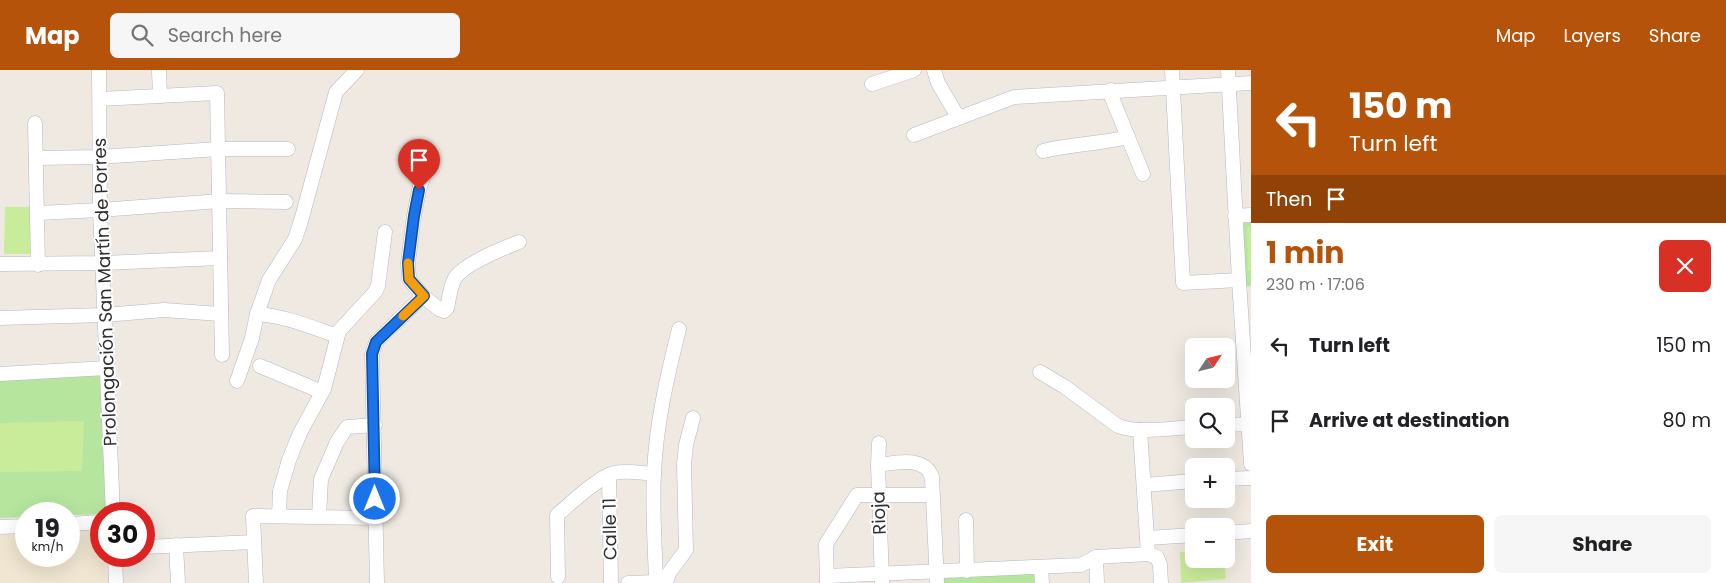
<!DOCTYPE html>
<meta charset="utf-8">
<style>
body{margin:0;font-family:Poppins,sans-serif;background:#f6f6f6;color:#202124;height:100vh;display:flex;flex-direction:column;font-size:19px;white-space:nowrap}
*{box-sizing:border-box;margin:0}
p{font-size:16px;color:#757577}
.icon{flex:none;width:28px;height:28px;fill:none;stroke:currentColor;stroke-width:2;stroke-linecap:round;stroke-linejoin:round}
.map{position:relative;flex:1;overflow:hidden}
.sheet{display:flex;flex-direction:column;background:#fff;width:475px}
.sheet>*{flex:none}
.banner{background:#b45309;color:#fff;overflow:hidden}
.needle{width:32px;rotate:55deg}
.controls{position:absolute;left:1185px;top:268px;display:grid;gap:10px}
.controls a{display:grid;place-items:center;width:50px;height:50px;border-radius:8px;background:#fff;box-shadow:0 5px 20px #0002;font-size:25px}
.speed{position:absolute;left:15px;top:432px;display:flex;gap:10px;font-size:25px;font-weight:700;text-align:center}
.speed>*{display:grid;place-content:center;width:65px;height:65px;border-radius:50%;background:#fff;box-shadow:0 5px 20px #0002;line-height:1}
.speed small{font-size:12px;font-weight:400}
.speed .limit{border:8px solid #d22;background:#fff;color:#111}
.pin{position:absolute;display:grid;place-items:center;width:42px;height:42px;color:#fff;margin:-51px -21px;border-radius:50% 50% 50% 0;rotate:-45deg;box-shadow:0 0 5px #0007}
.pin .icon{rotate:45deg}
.me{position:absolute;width:55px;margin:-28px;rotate:0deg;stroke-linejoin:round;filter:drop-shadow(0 0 4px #0008)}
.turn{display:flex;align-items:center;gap:18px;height:105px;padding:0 15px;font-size:22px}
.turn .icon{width:65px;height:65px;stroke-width:2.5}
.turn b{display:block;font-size:35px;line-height:42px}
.then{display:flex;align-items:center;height:48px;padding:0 15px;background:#0003;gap:10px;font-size:19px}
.round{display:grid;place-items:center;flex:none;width:52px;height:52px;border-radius:8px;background:#f6f6f6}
.summary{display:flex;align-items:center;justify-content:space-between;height:85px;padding:0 15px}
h1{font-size:30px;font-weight:700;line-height:38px;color:#b45309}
.action{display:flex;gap:10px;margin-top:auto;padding:10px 15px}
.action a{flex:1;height:58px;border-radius:8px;background:#b45309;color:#fff;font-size:20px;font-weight:700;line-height:58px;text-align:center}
.action a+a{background:#f6f6f6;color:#202124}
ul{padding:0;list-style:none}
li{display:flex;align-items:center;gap:15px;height:75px;padding:0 15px}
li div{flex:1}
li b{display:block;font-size:19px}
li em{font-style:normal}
header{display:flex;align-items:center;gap:30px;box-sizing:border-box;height:70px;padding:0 25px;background:#b45309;color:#fff}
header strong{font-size:24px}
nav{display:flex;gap:28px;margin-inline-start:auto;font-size:18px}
.search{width:350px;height:45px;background:#f6f6f6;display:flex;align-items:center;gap:12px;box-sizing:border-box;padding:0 18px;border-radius:8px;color:#757577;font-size:19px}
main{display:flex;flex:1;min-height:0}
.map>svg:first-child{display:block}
.education{fill:#f0e6d1}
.green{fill:#b6e59e}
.pitch{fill:#c9ec9a}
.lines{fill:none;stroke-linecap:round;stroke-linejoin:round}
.minor-casing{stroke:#b4b7c1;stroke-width:15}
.minor{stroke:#fff;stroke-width:14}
.route-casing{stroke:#114b97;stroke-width:12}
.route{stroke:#1a73e8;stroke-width:9}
.slow{stroke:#f59e0b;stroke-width:9}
.labels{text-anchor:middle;stroke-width:4;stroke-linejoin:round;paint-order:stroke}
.street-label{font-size:18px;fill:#2e2e2e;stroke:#fff}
</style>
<header>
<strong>Map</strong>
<div class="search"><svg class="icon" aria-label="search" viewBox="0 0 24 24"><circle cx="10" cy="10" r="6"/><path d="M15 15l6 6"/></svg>Search here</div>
<nav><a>Map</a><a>Layers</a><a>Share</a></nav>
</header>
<main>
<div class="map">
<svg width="1251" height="513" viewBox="0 0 1251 513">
<rect width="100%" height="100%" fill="#efe9e1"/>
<polygon class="education" points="101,458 101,486 104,486 106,513 0,513 0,462 26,461 26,486 69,486 69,459"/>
<g class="green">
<polygon points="1236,148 1251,148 1251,216 1242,217"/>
<polygon points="101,303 107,444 69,445 69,444 26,444 26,447 0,448 0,305"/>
<polygon points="1037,502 1038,513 940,513 939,504"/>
</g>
<g class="pitch">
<polygon points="5,137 31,137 31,184 4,184"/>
<polygon points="1247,157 1251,157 1251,200 1248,201"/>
<polygon points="84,351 82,401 0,402 0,353"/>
<polygon points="1180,482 1194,482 1194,489 1224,489 1226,509 1181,513"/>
</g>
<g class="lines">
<defs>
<g id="minor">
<polyline points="99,0 100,140 113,444"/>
<polyline points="159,0 160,26"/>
<polyline points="934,0 938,13 958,47"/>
<polyline points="1172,0 1183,213 1239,210"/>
<polyline points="1228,0 1239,210 1251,394"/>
<polyline points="872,14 914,0"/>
<polyline points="1111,20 1112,28 1143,104"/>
<polyline points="100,29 217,23 222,285"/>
<polyline points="35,53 38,195"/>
<polyline points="914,65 1014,27 1251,13"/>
<path d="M1043,81C1071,74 1100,74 1128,67"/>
<polyline points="36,88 99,87 218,79 288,79"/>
<path d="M425,102L419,120L414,146L408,193L409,209L423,226L439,239L444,241L447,238C449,229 450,217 455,208C465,193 502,179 519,172"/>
<polyline points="38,143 100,140 220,131 286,132"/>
<polyline points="1235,146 1251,145"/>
<polyline points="0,194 103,193 220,188"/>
<path d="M257,244C285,246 311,257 337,266"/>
<polyline points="0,248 105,245 164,240 220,244"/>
<polyline points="260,296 322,322"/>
<path d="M1040,302L1065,317L1118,356C1140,364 1170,358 1194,357"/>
<polyline points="0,304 107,298"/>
<polyline points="237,311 252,268 257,244 269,210 295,169 301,151 336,22 357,0"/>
<polyline points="1226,355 1251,354"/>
<polyline points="1140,360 1148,484"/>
<polyline points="879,373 878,395 882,512"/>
<path d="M878,395C895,393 924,385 932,407L937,513"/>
<polyline points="609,405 611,513"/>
<polyline points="1226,409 1251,408"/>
<polyline points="1144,415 1194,411"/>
<polyline points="279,446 280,421 289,390 300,363 324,319 339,261 375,222 378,216 385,162"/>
<polyline points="319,446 321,409 337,372 347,357 375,355"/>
<polyline points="966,450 967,501"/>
<polyline points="69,454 101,452"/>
<polyline points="0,457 26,456"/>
<polyline points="1226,463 1251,461"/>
<polyline points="1148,468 1194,465"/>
<polyline points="176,475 178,513"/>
<polyline points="144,477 254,472"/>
<polyline points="115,486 116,513"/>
<polyline points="1096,487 1097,513"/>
<polyline points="1041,498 1042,513"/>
<polyline points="827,506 1081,495 1096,487 1148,484 1157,487 1160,495 1161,513"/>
<path d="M558,507L557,445C571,433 597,408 614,403C626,400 642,403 654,404"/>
<path d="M656,512C655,476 652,439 654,403C656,355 667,307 679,259"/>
<polyline points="256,513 253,446 375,448"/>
<polyline points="377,513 372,284 376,272 423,226"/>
<polyline points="628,513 656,512 662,513"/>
<polyline points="666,513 669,503 686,480 684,394 686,375 693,348"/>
<polyline points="827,513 826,474 857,425 932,425"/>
</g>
</defs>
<use href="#minor" class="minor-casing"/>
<use href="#minor" class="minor"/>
</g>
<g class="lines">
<defs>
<polyline id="route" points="375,429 372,284 376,272 424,226 409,209 408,193 414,146 419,120"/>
</defs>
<use href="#route" class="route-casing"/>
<use href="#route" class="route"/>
<polyline class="slow" points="403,246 424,226 409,209 408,193"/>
</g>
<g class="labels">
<g class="street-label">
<text transform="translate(105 222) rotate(-92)" y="6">Prolongación San Martín de Porres</text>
<text transform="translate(879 443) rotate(-92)" y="6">Rioja</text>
<text transform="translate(610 459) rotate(-91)" y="6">Calle 11</text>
</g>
</g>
</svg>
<div class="controls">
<a><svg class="needle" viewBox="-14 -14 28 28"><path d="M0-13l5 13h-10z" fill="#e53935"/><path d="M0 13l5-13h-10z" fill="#757577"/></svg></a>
<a><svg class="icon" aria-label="search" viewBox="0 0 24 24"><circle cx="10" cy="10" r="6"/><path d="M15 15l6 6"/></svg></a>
<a>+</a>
<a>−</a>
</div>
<div class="speed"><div>19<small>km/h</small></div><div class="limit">30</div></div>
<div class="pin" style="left:419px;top:120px;background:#d93025"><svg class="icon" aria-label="arrive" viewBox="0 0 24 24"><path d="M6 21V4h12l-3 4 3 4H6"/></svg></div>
<svg class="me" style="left:375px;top:429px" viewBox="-20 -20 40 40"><circle r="17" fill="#1a73e8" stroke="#fff" stroke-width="3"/><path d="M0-11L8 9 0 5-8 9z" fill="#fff"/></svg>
</div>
<section class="sheet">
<div class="banner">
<div class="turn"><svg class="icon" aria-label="left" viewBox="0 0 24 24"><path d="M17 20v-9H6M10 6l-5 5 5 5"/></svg><div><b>150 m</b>Turn left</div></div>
<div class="then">Then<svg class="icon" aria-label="arrive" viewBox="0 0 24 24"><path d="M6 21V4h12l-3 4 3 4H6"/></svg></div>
</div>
<div class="summary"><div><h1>1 min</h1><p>230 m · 17:06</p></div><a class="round" style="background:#d93025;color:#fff"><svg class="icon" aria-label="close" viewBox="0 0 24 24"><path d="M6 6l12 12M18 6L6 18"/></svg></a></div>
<ul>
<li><svg class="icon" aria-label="left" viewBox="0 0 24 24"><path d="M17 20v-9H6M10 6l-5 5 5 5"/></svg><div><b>Turn left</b></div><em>150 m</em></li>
<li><svg class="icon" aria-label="arrive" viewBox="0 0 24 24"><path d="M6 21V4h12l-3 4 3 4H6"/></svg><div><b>Arrive at destination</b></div><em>80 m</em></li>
</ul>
<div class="action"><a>Exit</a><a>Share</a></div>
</section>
</main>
